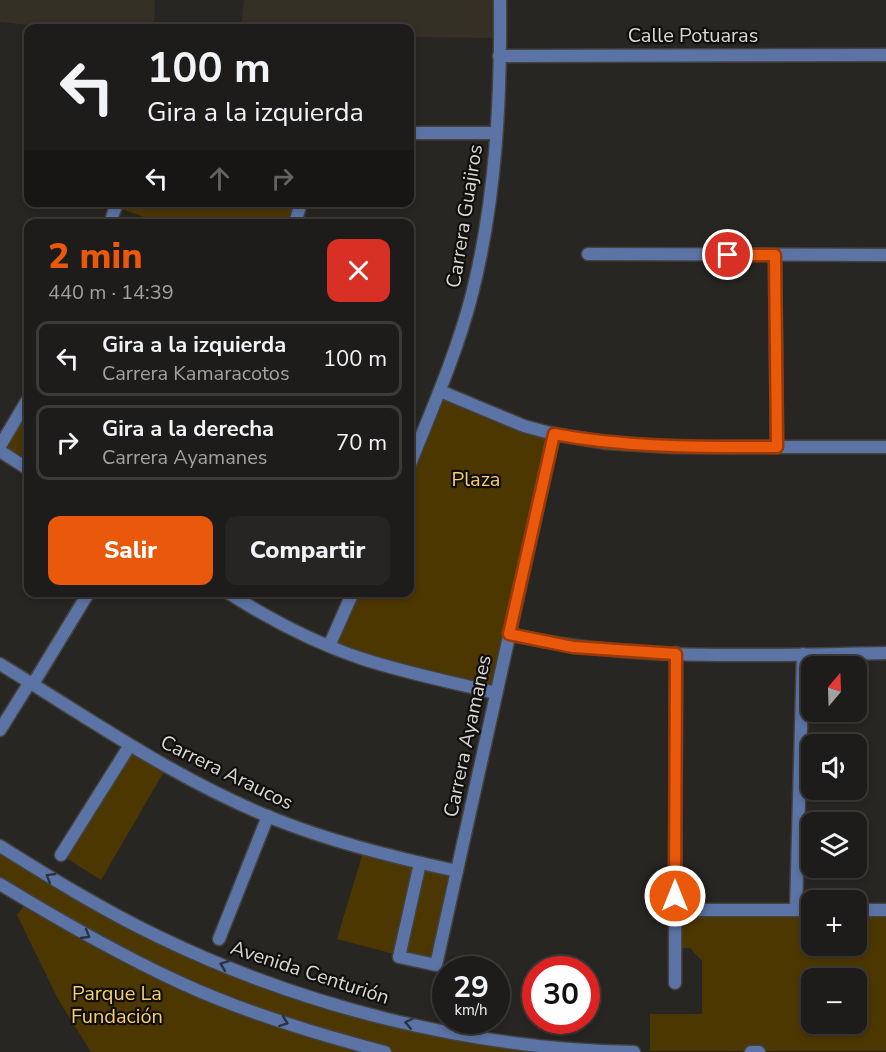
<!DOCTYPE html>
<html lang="es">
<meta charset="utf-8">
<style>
body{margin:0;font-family:"Nunito Sans",sans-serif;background:#262523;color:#f1f3f6;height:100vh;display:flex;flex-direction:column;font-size:22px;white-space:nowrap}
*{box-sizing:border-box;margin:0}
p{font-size:20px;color:#a1a1a2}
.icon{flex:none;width:33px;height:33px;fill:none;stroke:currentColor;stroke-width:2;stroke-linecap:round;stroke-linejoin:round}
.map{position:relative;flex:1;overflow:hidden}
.side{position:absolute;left:24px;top:219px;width:390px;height:378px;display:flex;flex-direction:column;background:#1e1c1a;border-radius:12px;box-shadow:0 3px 9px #0003,0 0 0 2px #3c3a39}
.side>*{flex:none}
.top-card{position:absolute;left:24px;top:24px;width:390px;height:183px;border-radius:12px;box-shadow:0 3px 9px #0003,0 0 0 2px #3c3a39;background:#1e1c1a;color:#f1f3f6;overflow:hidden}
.needle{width:39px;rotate:19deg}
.fabs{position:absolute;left:801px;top:656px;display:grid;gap:12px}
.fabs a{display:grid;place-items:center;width:66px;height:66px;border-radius:12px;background:#1e1c1a;box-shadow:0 3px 9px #0003,0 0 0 2px #3c3a39;font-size:30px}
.speed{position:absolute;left:432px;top:956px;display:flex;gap:12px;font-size:30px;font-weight:700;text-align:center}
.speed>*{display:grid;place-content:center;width:78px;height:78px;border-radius:50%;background:#1e1c1a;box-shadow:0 3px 9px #0003,0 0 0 2px #3c3a39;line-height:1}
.speed small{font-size:15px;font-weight:400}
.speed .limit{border:9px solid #d22;background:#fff;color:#111}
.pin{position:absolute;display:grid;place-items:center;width:51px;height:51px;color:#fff;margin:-26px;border:3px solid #fff;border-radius:50%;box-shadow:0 2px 6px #0007}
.me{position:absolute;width:66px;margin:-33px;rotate:0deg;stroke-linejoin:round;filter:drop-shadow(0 0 4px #0008)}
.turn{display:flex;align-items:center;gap:21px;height:126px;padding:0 24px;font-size:27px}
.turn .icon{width:78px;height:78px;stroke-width:2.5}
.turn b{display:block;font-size:42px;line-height:51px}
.lanes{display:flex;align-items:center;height:57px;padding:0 24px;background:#0003;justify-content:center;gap:30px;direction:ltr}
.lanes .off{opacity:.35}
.round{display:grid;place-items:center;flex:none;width:63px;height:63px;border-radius:12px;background:#262523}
.head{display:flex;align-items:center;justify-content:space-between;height:102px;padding:0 24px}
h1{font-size:36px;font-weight:800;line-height:45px;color:#ea580c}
.button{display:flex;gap:12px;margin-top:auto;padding:12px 24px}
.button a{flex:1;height:69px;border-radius:12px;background:#ea580c;color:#fff;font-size:24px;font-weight:800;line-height:69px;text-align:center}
.button a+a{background:#262523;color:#f1f3f6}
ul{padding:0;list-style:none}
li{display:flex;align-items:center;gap:18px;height:75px;margin:0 12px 9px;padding:0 12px;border:3px solid #3c3a39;border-radius:12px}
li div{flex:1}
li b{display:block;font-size:22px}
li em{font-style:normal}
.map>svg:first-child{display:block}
.built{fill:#343026}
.green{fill:#4d3700;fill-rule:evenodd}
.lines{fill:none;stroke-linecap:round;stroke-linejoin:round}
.minor-casing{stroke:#44423f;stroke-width:15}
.minor{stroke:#5b74a5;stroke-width:12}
.oneway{stroke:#2a3242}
.route-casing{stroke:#983908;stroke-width:15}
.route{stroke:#ea580c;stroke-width:10}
.labels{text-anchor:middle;stroke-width:4.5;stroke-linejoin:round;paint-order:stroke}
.street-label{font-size:20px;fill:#d9d8d5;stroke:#100f0d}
.park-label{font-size:20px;fill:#f8cd6f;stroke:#100f0d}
</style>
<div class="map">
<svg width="886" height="1052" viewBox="0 0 886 1052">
<rect width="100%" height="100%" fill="#282622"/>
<g class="built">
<polygon points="0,0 155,0 154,28 58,28 0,22"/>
<polygon points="244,0 500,0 500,38 410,37 410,28 241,28"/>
</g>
<g class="green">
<polygon points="117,202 301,203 295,224 161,223 116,207"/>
<polygon points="440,391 554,434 496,693 329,646 353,593 410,592 410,464"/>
<polygon points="28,399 28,469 0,451"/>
<polygon points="131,747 166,768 101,880 63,856"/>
<polygon points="0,846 49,876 237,970 431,1028 634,1052 91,1052 58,999 17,915 28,901 0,888"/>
<polygon points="364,849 457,871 436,965 337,939"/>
<path d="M811,911L812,945H856L857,912H886V1051H650V1014H702V961L690,948H676V912ZM812,978H856V1023H812Z"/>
</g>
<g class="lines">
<defs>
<g id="minor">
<polyline points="499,56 886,55"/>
<polyline points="410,133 496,133"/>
<polyline points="110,224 117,202"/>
<polyline points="295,224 301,202"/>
<polyline points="588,254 886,255"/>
<polyline points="775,255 777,447"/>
<polyline points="440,391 524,426 554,434 607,443 672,447 886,447"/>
<polyline points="0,446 28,399"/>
<polyline points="0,451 28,469"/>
<path d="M410,464C432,409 456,355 471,298C496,201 501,100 500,0"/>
<path d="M227,592C269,619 315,643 363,659C406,673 451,682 496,693"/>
<path d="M509,634C632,662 761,655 886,653"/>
<polyline points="329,646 353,592"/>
<path d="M0,664C90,719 178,781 277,820C335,843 396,858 457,871"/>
<polyline points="33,684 89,592"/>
<polyline points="0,730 30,682"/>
<path d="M0,846C51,878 103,910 157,936C303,1007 471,1049 634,1052"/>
<polyline points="61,855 130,745"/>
<polyline points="420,863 399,957 436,965 554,434"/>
<path d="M0,884C59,920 118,954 181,983C246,1013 316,1034 385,1052"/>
<polyline points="675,910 812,910"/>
<polyline points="796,910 803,654"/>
<polyline points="856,910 886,910"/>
<polyline points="219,939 268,816"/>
<polyline points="675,983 676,653"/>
<polyline points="751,1052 759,1052"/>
</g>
</defs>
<use href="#minor" class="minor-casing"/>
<use href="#minor" class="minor"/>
</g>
<defs><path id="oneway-chevron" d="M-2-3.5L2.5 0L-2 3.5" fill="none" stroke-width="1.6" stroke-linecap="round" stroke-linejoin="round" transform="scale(1.5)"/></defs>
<g class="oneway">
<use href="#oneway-chevron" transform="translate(50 877) rotate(-149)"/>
<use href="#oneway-chevron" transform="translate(86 935) rotate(30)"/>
<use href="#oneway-chevron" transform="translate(224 965) rotate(-159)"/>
<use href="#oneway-chevron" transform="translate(284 1022) rotate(20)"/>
<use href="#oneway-chevron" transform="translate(409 1023) rotate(-168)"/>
</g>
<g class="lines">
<defs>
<path id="route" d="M675,896L676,654L573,647L509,634L554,434C628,448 702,447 777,447L775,255H728"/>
</defs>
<use href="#route" class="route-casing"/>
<use href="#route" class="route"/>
</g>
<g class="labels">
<g class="street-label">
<text x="693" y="42">Calle Potuaras</text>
<text transform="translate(464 216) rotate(-81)" y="7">Carrera Guajiros</text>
<text transform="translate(467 736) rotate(-78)" y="7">Carrera Ayamanes</text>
<text transform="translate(227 772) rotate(26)" y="7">Carrera Araucos</text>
<text transform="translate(310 972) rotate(18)" y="7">Avenida Centurión</text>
</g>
<g class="park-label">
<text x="476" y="486">Plaza</text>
<text x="117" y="1000">Parque La<tspan x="117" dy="23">Fundación</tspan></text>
</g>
</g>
</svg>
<div class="fabs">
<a><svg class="needle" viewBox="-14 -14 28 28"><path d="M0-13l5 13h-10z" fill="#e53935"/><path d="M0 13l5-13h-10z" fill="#a1a1a2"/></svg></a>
<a><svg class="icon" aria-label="sound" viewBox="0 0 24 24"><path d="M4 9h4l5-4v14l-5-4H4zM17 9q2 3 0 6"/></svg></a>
<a><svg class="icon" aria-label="layers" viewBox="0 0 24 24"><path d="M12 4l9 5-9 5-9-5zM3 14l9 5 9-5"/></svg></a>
<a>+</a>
<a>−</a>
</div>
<div class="speed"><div>29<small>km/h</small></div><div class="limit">30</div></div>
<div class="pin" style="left:728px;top:255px;background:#d93025"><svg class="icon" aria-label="arrive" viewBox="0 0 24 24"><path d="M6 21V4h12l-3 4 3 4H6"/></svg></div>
<svg class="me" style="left:675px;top:896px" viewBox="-20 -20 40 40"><circle r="17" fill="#ea580c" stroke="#fff" stroke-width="3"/><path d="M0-11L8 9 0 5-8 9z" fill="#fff"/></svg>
<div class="top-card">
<div class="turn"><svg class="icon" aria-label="left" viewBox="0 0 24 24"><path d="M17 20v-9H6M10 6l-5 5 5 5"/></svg><div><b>100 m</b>Gira a la izquierda</div></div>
<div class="lanes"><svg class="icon" aria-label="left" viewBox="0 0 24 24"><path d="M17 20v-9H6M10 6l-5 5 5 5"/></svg><svg class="icon off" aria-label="ahead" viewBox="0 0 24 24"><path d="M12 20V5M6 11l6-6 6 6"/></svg><svg class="icon off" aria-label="right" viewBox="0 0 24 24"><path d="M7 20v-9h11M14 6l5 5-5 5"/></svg></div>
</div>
<section class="side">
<div class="head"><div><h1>2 min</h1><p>440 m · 14:39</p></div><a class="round" style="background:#d93025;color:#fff"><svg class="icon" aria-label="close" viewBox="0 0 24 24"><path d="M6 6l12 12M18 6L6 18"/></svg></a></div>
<ul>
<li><svg class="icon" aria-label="left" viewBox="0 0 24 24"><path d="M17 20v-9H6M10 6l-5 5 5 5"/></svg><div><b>Gira a la izquierda</b><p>Carrera Kamaracotos</p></div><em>100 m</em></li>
<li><svg class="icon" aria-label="right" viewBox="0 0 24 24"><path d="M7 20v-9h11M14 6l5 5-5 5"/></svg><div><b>Gira a la derecha</b><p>Carrera Ayamanes</p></div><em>70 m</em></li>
</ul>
<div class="button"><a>Salir</a><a>Compartir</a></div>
</section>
</div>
